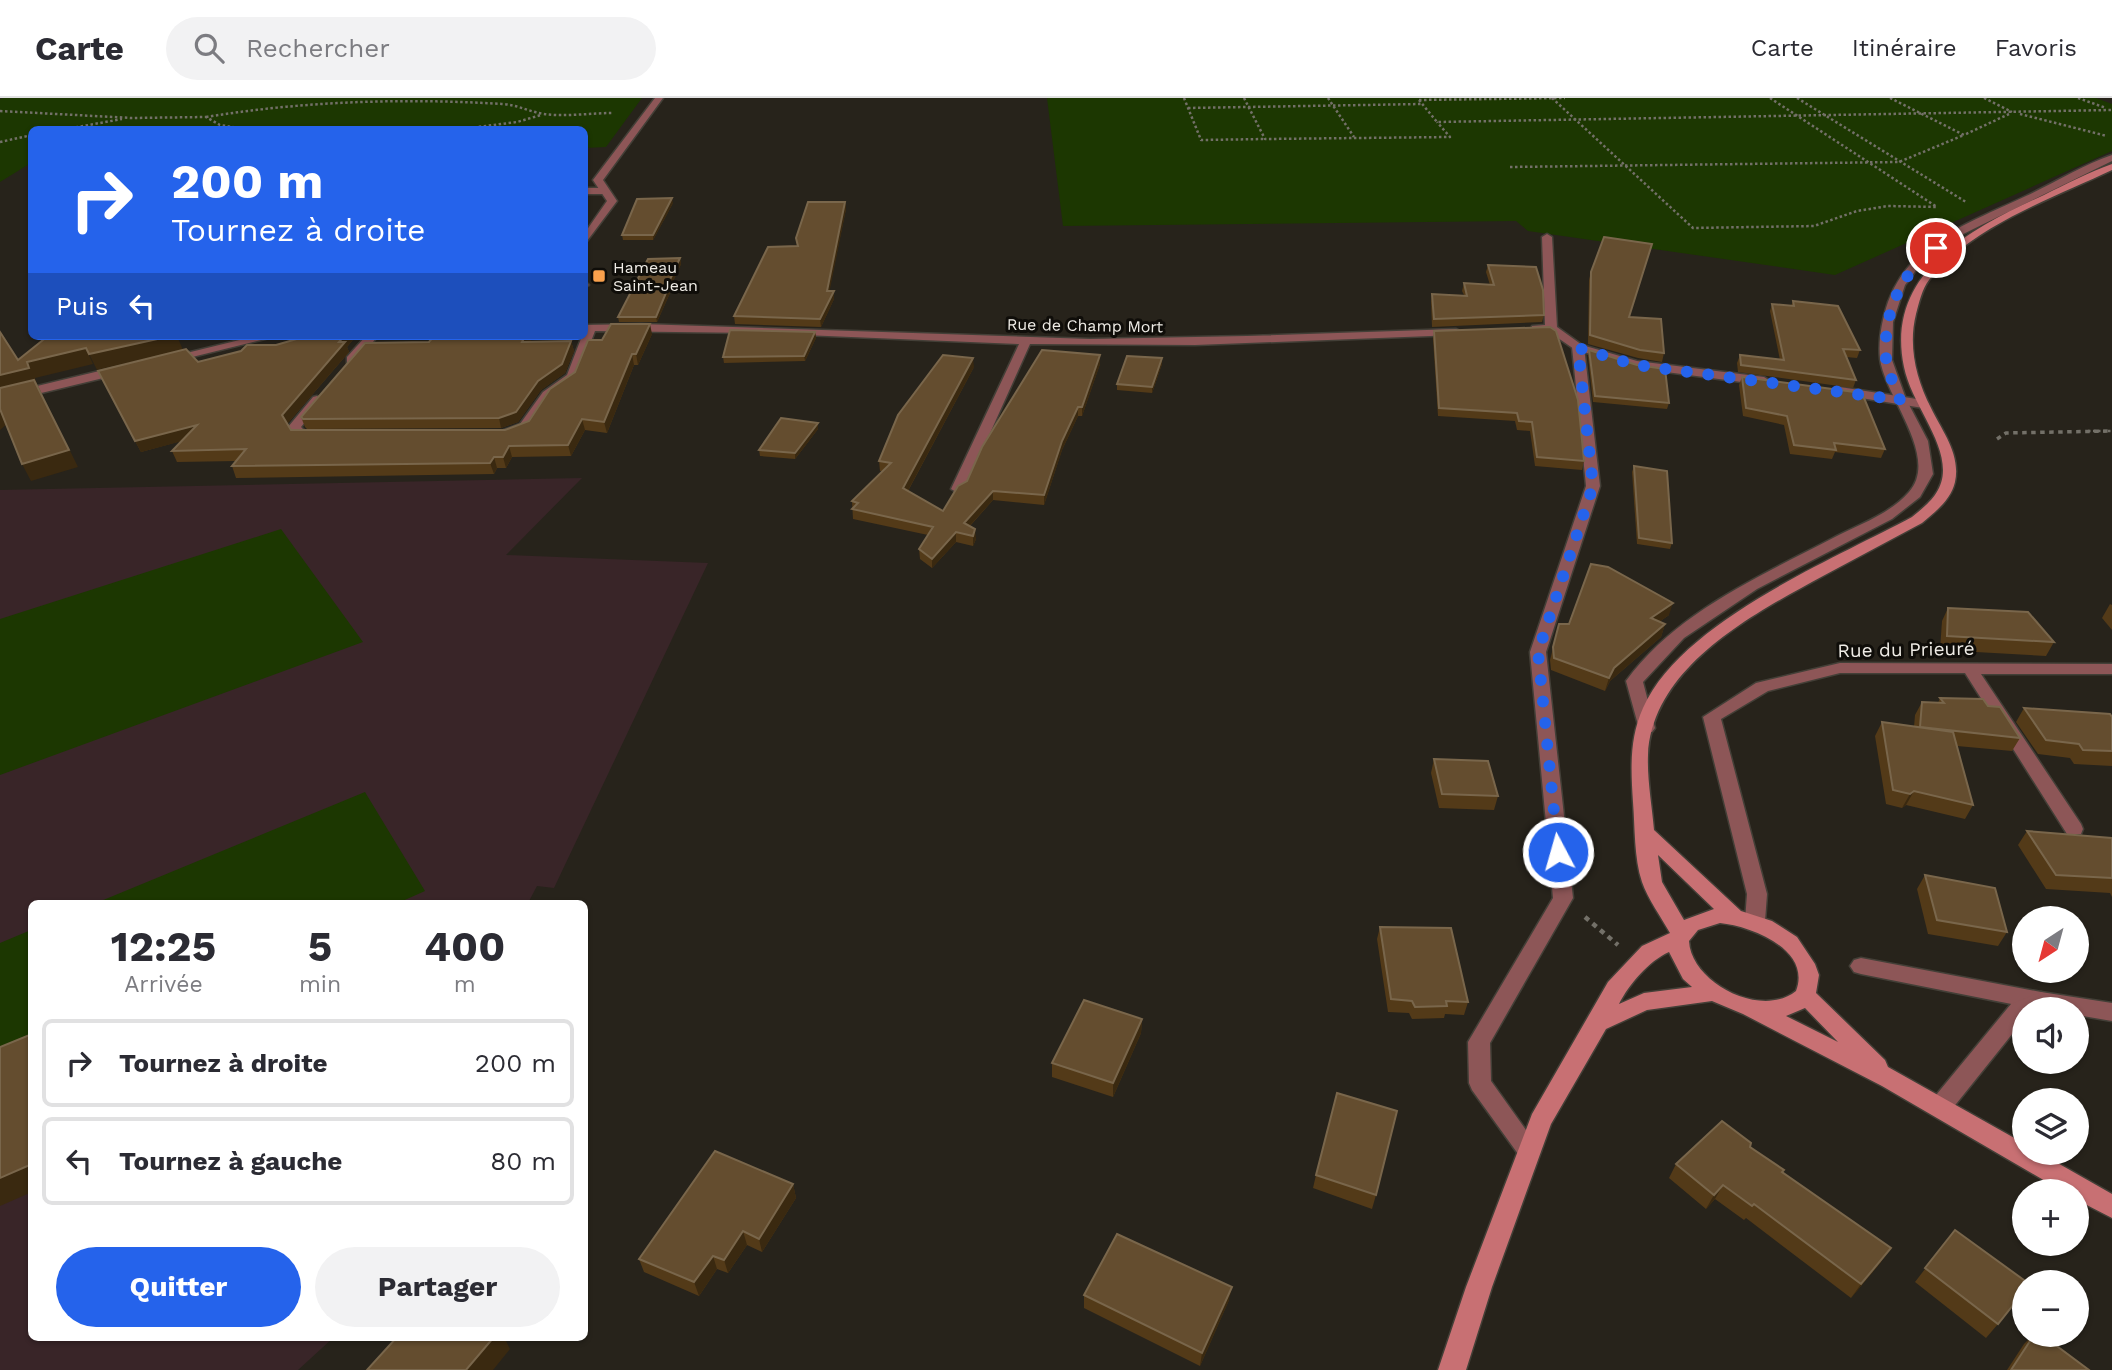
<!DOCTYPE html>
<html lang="fr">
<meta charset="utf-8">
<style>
body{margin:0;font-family:"Work Sans",sans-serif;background:#f2f2f3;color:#2b2b33;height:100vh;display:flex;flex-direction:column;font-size:26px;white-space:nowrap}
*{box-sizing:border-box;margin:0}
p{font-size:23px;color:#7c7c81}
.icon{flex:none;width:38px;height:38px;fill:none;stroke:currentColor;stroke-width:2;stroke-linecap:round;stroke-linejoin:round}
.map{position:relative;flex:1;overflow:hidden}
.side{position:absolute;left:28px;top:802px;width:560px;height:441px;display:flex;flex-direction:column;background:#fff;border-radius:10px;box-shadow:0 2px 5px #0004}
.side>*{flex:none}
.top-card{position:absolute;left:28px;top:28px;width:560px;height:214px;border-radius:10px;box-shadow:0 2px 5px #0004;background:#2563eb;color:#fff;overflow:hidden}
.needle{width:46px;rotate:216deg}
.buttons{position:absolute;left:2012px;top:808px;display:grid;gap:14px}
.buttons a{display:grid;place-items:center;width:77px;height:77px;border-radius:50%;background:#fff;box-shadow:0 2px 5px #0004;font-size:35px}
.pin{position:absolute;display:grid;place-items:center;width:60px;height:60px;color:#fff;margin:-30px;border:4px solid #fff;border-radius:50%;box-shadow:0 2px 7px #0007}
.me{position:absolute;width:77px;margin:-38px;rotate:354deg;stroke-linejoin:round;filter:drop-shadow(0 0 5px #0008)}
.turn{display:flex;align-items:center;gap:24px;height:147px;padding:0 28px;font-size:32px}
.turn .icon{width:91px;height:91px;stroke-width:2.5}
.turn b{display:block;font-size:49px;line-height:60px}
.then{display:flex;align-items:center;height:66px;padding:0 28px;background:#0003;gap:14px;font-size:26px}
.eta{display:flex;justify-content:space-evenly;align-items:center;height:119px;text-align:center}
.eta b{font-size:42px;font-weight:700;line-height:49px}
.primary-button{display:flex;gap:14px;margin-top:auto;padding:14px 28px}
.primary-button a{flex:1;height:80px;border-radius:42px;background:#2563eb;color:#fff;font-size:28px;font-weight:700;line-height:80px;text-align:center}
.primary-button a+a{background:#f2f2f3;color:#2b2b33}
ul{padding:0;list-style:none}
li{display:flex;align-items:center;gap:21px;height:88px;margin:0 14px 10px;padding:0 14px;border:4px solid #e1e1e2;border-radius:10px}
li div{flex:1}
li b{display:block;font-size:26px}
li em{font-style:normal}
header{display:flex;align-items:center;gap:42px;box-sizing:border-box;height:98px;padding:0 35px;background:#fff;border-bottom:2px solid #e1e1e2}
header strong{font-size:33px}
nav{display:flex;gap:38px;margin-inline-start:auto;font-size:24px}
.search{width:490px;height:63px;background:#f2f2f3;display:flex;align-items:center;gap:18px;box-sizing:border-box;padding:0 24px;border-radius:38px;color:#7c7c81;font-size:26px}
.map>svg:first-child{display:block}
.education{fill:#392528}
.green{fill:#1c3701}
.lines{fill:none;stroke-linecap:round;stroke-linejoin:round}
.lane-casing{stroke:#433f37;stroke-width:3}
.street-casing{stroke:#433f37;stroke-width:3}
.secondary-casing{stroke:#433f37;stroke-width:3}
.path-far2{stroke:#737068;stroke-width:2.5;stroke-dasharray:2.5 2.5;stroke-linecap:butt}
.path-far1{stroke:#737068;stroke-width:3.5;stroke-dasharray:4.5 4.5;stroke-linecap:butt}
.path{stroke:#737068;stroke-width:4.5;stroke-dasharray:5 5;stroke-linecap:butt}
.lane{fill:#8d5657;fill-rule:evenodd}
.street{fill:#8d5657;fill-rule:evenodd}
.secondary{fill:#c87073;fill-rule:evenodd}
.wall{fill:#533a18}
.shaded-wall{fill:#3a2910}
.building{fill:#644d2f;stroke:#79664b;stroke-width:2}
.route{stroke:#2563eb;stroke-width:12;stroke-dasharray:0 21.6}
.poi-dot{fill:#f9a04c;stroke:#0f0d09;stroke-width:2.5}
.labels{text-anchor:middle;stroke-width:6;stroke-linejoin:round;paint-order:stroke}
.far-poi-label{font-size:16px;fill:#efece6;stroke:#0f0d09;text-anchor:start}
.far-street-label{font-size:16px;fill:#efece6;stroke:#0f0d09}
.street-label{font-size:19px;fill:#efece6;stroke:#0f0d09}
</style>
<header>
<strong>Carte</strong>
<div class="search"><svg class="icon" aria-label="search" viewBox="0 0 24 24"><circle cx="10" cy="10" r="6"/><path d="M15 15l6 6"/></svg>Rechercher</div>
<nav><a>Carte</a><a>Itinéraire</a><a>Favoris</a></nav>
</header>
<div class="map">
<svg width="2112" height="1272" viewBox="0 0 2112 1272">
<rect width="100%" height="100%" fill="#27231b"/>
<polygon class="education" points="582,380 506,457 708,465 554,790 537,788 528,805 32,805 32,1239 334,1239 298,1272 0,1272 0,392"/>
<g class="green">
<polygon points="4,0 642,0 606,49 585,50 584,32 32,32 31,65 0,84 0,1"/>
<polygon points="1047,0 2096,0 2112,6 2112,53 1835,177 1528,133 1516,123 1063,128"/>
<polygon points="281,431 363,544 0,677 0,521"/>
<polygon points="365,694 425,793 398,805 96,805"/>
<polygon points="31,832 31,939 0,953 0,845"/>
</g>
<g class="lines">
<defs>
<g id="lane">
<path d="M2112,57V63L1955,140L1923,163L1905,187L1893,224L1892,262L1906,301L1928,343L1933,376L1920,399L1892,421L1757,491L1684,540L1643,584L1655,630L1652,634H1640L1626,583C1675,515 1760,478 1833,440C1858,427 1890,416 1909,394C1940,359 1885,299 1880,261C1878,242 1882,222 1888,204C1910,143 1972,124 2026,98C2054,85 2083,67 2112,57Z"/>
<polygon points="584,90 603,90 608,93 603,96 584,96"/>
<polygon points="1578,246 1584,249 1600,388 1546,554 1573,800 1490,945 1491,983 1541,1053 1537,1060 1529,1063 1521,1060 1472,992 1469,985 1468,944 1553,800 1530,554 1586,388 1572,249"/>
<polygon points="1861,860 2041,894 2049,897 2052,903 2049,909 2041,912 1861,876 1854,874 1850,868 1854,862"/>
</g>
<g id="street">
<polygon points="655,0 663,0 603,82 617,103 584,147 584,136 607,103 593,82"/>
<polygon points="1547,136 1552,139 1557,229 1582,247 1637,263 1764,279 1770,283 1764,287 1636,270 1574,251 1548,233 1532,232 1532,228 1545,227 1542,139"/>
<polygon points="584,183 589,187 584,190"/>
<polygon points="641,226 1090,241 1247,238 1456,231 1462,234 1456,237 1195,247 1030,246 965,391 958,395 951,391 1019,246 755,235 595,233 576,282 551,300 530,332 509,339 504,338 504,332 520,326 543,294 567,277 582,238 584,238 584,227"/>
<polygon points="256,238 277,238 168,265 162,261"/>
<polygon points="366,238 378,238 355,265 347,265 347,259"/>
<polygon points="120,268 124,269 124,275 0,305 0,297"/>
<polygon points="1840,289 1923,302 1929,306 1923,310 1836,296 1834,293"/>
<polygon points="317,298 323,302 301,329 306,334 317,334 323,338 317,342 297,341 288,329 313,299"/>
<polygon points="1840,565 2112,566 2112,576 1981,576 2081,726 2083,731 2081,736 2067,736 1965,575 1840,575 1768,593 1721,621 1767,796 1765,823 1762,828 1755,831 1748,828 1745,823 1747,796 1703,619 1756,585"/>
<polygon points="2041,894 2112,905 2112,923 2077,917 2077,912 2025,912 2025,920 1948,1016 1940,1019 1932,1016 1928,1009 1932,1002 2011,906"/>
</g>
<path id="secondary" d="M2112,66V72C2053,100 1970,129 1929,182C1922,191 1919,205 1916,216C1908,248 1916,281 1931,310C1942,333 1961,356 1955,384C1951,402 1935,414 1922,425C1889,443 1856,460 1823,478C1755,515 1652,568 1648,657C1647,681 1652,708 1654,732L1741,813L1772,823L1797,839L1815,866L1819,877L1816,895L1885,962L1888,969L2025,1046V1055H2040L2112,1096V1120L2077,1102V1094H2064L1882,988L1743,916L1712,903L1647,912L1606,931L1551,1026L1492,1189L1466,1272H1438L1466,1189L1532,1016L1608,884L1642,848L1670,835C1661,819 1648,801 1642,784C1634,760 1635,729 1633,704C1631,672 1629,641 1643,610C1681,524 1832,462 1912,419C1928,406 1943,394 1943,372C1943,339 1911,304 1904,269C1884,174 1972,130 2044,97C2066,86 2089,74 2112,66ZM1658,757L1714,811L1684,822L1662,784ZM1720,825C1750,828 1812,851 1796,893C1762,921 1691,885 1689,843L1698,832ZM1669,854L1683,881L1692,889L1644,895L1619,906C1629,886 1649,863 1669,854ZM1805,910L1838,944L1786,918Z"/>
</defs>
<use href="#lane" class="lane-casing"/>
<use href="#street" class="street-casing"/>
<use href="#secondary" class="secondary-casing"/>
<g class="path-far2">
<polyline points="1184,0 1201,42 1265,41"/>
<polyline points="1244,0 1265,41 1450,39 1437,24"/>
<polyline points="1328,0 1354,39"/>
<polyline points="1552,0 1693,130 1814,128 1857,113 1888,108 1938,109"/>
<polyline points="1770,0 1937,109"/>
<polyline points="1797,0 1966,104"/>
<polyline points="1890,0 1964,37 2009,16"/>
<polyline points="1984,0 2012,14"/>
<polyline points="2078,0 2106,10"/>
<polyline points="1419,2 1437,24 2112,12"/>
<polyline points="1419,2 1565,0"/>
<polyline points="1188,10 1422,6"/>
<polyline points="0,13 132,20 206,19 220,27 251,32"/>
<polyline points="2020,16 2107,38"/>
<path d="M206,19C304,3 404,0 503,6C518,7 530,14 544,16C566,19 591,15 613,15"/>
<polyline points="61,32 122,21"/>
<polyline points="454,32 517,24 541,17"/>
<polyline points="0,44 32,37"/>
<polyline points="1510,69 1899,64 1964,37"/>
<polyline points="2088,333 2112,333"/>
</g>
<polyline class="path-far1" points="1997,341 2006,335 2112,333"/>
<polyline class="path" points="1585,819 1618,847"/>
<use href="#lane" class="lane"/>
<use href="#street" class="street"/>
<use href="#secondary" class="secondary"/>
</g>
<g class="wall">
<polygon points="845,104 846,111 829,193 834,193 834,201 821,229 735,226 734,218 797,148 796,140"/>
<polygon points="673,105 653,142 623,142 622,137"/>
<polygon points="680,160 681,166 669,192 670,195 657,224 619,224 618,219"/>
<polygon points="1488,167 1544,217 1542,224 1432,229 1431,204 1432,196 1464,197 1462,193 1464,185 1490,187 1486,174"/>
<polygon points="1591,174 1630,219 1664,255 1662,264 1638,260 1588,246 1589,182"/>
<polygon points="1793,203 1860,252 1857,260 1846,259 1856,282 1853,290 1738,274 1737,265 1740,257 1780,262 1770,213 1772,206 1791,208"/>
<polygon points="1434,233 1584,363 1582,372 1535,368 1530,333 1517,332 1515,323 1438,318 1433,241"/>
<polygon points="815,234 816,240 805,263 724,265 723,259"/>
<polygon points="652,236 638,267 634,267 607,335 585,332 571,358 512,359 506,370 497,370 494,376 236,380 232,368 237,363 177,364 172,353 181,343 141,354 103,283 198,264 276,247 344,238 356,238 347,249 349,254 287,326 291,332 505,332 529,323 575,274 602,242"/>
<polygon points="571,243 574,253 565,275 541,292 518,324 501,330 307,331 305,329 301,319 530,244"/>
<polygon points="1589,252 1669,305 1667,311 1593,304 1588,258"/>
<polygon points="1100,257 1100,266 1082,318 1078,318 1062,352 1044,407 993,402 970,428 976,441 973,448 956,444 932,470 920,461 919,451 928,437 853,421 852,403 883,373 880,373 879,363 974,269 908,393 943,413 967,383"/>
<polygon points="1162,260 1162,266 1152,295 1117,292 1117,286"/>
<polygon points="1742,279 1885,351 1881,360 1835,354 1832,361 1790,356 1784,327 1743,318 1739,287"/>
<polygon points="818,325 818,331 795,361 760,358 759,352"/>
<polygon points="1634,368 1672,445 1670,451 1637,446 1632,374"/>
<polygon points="2110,506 2112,507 2112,532 2102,520"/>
<polygon points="1948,510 2054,544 2046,558 1940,552 1942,523"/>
<polygon points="1669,517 1659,524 1665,526 1661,539 1610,583 1605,593 1551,572 1550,562 1559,526"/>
<polygon points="1940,600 1988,608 2020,640 2012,653 1957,648 1973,707 1965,721 1906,707 1902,710 1886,706 1875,638 1882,624 1914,629 1915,617 1922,604 1938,605"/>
<polygon points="2024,610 2112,619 2112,668 2074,666 2070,660 2038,656 2016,624"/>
<polygon points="1434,661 1498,698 1494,712 1439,710 1431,675"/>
<polygon points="2027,733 2112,740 2112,799 2110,795 2046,791 2018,747"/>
<polygon points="1925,777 2007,834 1998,848 1928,836 1917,791"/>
<polygon points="1380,829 1468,904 1464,917 1445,916 1444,920 1412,921 1409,915 1388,914 1377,841"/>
<polygon points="1142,921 1141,935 1113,999 1052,979 1052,965"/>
<polygon points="1750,1049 1783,1074 1881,1164 1851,1200 1746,1120 1744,1122 1715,1101 1706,1111 1669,1080 1676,1066"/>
<polygon points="1316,1077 1376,1097 1372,1111 1313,1090"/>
<polygon points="793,1086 796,1100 762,1154 747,1147 728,1175 717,1171 699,1198 644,1174 639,1161"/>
<polygon points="1955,1132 1998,1226 1986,1240 1915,1184"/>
<polygon points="1084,1197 1229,1202 1200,1268 1084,1210"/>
<polygon points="2033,1237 2042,1237 2089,1272 2007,1272 2024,1246"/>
</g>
<g class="shaded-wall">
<polygon points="672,100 673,105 653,142 653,137"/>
<polygon points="845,104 846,111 828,201 827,193"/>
<polygon points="680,160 681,166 669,192 670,195 657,224 656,219 666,190"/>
<polygon points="834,193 834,201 821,229 820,221"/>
<polygon points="650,226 652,236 638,267 636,256"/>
<polygon points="815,234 816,240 805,263 804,258"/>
<polygon points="171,238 177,238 183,252 97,272 89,256"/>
<polygon points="344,238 356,238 347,249 349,254 286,327 282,317"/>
<polygon points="525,238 534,238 524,254 522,244"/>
<polygon points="571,243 574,253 565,275 541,292 518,324 501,330 499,320 538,283"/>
<polygon points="86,250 93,266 35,280 37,286 78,369 31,383 22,366 0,295 0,277 27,264"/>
<polygon points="632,256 634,267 607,335 604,324"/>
<polygon points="1100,257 1100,266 1082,318 1082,309"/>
<polygon points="973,260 974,269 904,400 903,390"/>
<polygon points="1162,260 1162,266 1152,295 1152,289"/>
<polygon points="1078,309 1078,318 1062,352 1044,407 1044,397 1062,343"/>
<polygon points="0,311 8,325 0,332"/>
<polygon points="582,321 585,332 571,358 568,347"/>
<polygon points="818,325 818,331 795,361 795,355"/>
<polygon points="197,327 201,338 141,354 135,343"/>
<polygon points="509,348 512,359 506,370 503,359"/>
<polygon points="494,359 497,370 494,376 490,365"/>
<polygon points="993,393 993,402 964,434 964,425"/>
<polygon points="975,431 976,441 973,448 973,438"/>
<polygon points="956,434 956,444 932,470 932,461"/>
<polygon points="1673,505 1669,517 1646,533 1651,520"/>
<polygon points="1665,526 1661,539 1610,583 1605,593 1609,580 1614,570"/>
<polygon points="1914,693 1906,707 1902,710 1910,696"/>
<polygon points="1142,921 1141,935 1113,999 1113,985"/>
<polygon points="32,1066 32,1094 0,1108 0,1080"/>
<polygon points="793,1086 796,1100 762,1154 759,1141"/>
<polygon points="1723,1087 1715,1101 1706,1111 1714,1097"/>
<polygon points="743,1133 747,1147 728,1175 724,1162"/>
<polygon points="1891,1150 1881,1164 1851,1200 1861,1186"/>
<polygon points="713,1158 717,1171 699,1198 694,1184"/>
<polygon points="1232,1189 1229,1202 1200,1268 1202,1255"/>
<polygon points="494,1239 507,1239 505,1241 510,1251 493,1272 466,1272"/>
</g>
<g class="building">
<polygon points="672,100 653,137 622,137 637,101"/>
<polygon points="808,104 845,104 827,193 834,193 820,221 734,218 768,149 798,148 796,140"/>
<polygon points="1604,139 1652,146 1629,219 1661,221 1664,255 1640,252 1590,237 1591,174"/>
<polygon points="680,160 666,190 668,190 656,219 618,219 648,161"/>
<polygon points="1488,167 1536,169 1543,192 1544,217 1434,221 1432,196 1467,198 1464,185 1494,187"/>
<polygon points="1793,203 1838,208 1860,252 1843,251 1856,282 1741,267 1740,257 1784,262 1772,206 1794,208"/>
<polygon points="611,226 650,226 636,256 632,256 604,324 582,321 568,347 509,348 503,359 494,359 490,365 232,368 246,351 172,353 197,327 135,343 98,273 186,251 198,264 241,253 247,247 276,247 307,238 344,238 339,244 345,244 282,317 291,332 505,332 529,323 550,291 575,274 588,242 602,242"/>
<polygon points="1550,229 1556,233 1578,302 1584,363 1537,359 1532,324 1519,323 1517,315 1439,310 1434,233"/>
<polygon points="730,232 815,234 804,258 723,259"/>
<polygon points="0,234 18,262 48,238 171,238 89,256 86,250 27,264 29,270 0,277"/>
<polygon points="434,238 525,238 522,244 571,243 562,266 538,283 516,314 499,320 303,321 301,319 365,245 429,244"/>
<polygon points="1042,252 1100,257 1082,309 1078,309 1062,343 1044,397 993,393 964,425 975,431 973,438 956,434 932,461 919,451 933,429 852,411 858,405 852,403 891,365 879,363 898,317 943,257 973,260 903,390 943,413 958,388 967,383 982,349"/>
<polygon points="1589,252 1637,267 1665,271 1669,305 1595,298"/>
<polygon points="1127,258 1162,260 1152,289 1117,286"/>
<polygon points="1742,279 1862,295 1885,351 1834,345 1836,352 1794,347 1787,318 1746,310"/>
<polygon points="34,282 69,352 22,366 0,311 0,290"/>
<polygon points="781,320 818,325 795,355 759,352"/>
<polygon points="1634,368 1667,373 1672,445 1639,440"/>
<polygon points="1591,466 1608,469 1673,505 1651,520 1665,526 1614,570 1609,580 1554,560 1553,549 1559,526 1569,526"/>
<polygon points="1948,510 2028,514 2054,544 1947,538"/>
<polygon points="1940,600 1983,601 1988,608 2000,609 2020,640 1920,629 1922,604 1944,605"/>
<polygon points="2024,610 2110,616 2112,619 2112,653 2083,652 2079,646 2046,642"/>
<polygon points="1882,624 1953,634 1973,707 1914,693 1910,696 1893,692"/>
<polygon points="1434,661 1488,663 1498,698 1442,696"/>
<polygon points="2027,733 2112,740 2112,780 2056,777"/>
<polygon points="1925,777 1995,790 2007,834 1937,822"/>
<polygon points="1380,829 1451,830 1468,904 1446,903 1447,908 1415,909 1412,903 1391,901"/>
<polygon points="1084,902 1142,921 1113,985 1052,965"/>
<polygon points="32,936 32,1066 0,1080 0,949"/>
<polygon points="1337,995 1397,1013 1376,1097 1316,1077"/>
<polygon points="1722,1023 1751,1045 1750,1049 1784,1072 1782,1074 1891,1150 1861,1186 1754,1106 1752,1108 1723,1087 1714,1097 1676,1066"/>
<polygon points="715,1053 793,1086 759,1141 743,1133 724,1162 713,1158 694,1184 639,1161"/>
<polygon points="1955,1132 2028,1185 2025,1185 2025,1192 1998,1226 1925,1170"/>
<polygon points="1117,1136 1232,1189 1202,1255 1084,1197"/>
<polygon points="2034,1237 2042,1237 2089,1272 2011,1272"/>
<polygon points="397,1239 494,1239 466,1272 367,1272"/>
</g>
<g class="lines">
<path class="route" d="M1558,754L1538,554L1593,388L1578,250L1636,267L1900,302C1895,289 1887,273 1886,260C1883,216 1900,175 1936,150"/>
</g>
<rect class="poi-dot" x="592" y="171" width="14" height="14" rx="3.5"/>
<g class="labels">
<g class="far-poi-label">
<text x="613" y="175">Hameau<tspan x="613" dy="18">Saint-Jean</tspan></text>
</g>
<g class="far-street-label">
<text transform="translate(1085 227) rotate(1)" y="6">Rue de Champ Mort</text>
</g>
<g class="street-label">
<text transform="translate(1906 551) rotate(-1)" y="7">Rue du Prieuré</text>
</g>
</g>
</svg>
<div class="buttons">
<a><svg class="needle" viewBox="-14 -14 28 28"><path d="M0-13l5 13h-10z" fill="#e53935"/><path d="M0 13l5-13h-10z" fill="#7c7c81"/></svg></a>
<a><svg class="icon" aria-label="sound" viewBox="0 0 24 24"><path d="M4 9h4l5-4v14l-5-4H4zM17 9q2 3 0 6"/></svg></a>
<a><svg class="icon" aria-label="layers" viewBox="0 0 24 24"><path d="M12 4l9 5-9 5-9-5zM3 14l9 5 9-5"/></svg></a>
<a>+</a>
<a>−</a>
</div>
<div class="pin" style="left:1936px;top:150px;background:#d93025"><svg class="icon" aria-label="arrive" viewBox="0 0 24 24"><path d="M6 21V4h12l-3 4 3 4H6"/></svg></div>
<svg class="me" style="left:1558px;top:754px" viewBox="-20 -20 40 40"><circle r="17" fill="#2563eb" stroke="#fff" stroke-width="3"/><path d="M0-11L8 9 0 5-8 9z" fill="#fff"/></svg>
<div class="top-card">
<div class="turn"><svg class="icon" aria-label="right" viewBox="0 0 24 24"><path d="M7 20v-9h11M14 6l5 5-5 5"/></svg><div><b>200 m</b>Tournez à droite</div></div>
<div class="then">Puis<svg class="icon" aria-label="left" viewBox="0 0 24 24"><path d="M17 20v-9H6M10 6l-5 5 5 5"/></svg></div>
</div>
<section class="side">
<div class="eta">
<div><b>12:25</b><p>Arrivée</p></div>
<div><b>5</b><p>min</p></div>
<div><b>400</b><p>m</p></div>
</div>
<ul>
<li><svg class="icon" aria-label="right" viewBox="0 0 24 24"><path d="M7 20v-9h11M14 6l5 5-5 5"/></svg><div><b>Tournez à droite</b></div><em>200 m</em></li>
<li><svg class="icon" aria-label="left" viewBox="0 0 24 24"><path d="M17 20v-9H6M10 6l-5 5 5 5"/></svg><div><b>Tournez à gauche</b></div><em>80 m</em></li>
</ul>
<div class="primary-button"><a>Quitter</a><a>Partager</a></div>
</section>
</div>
